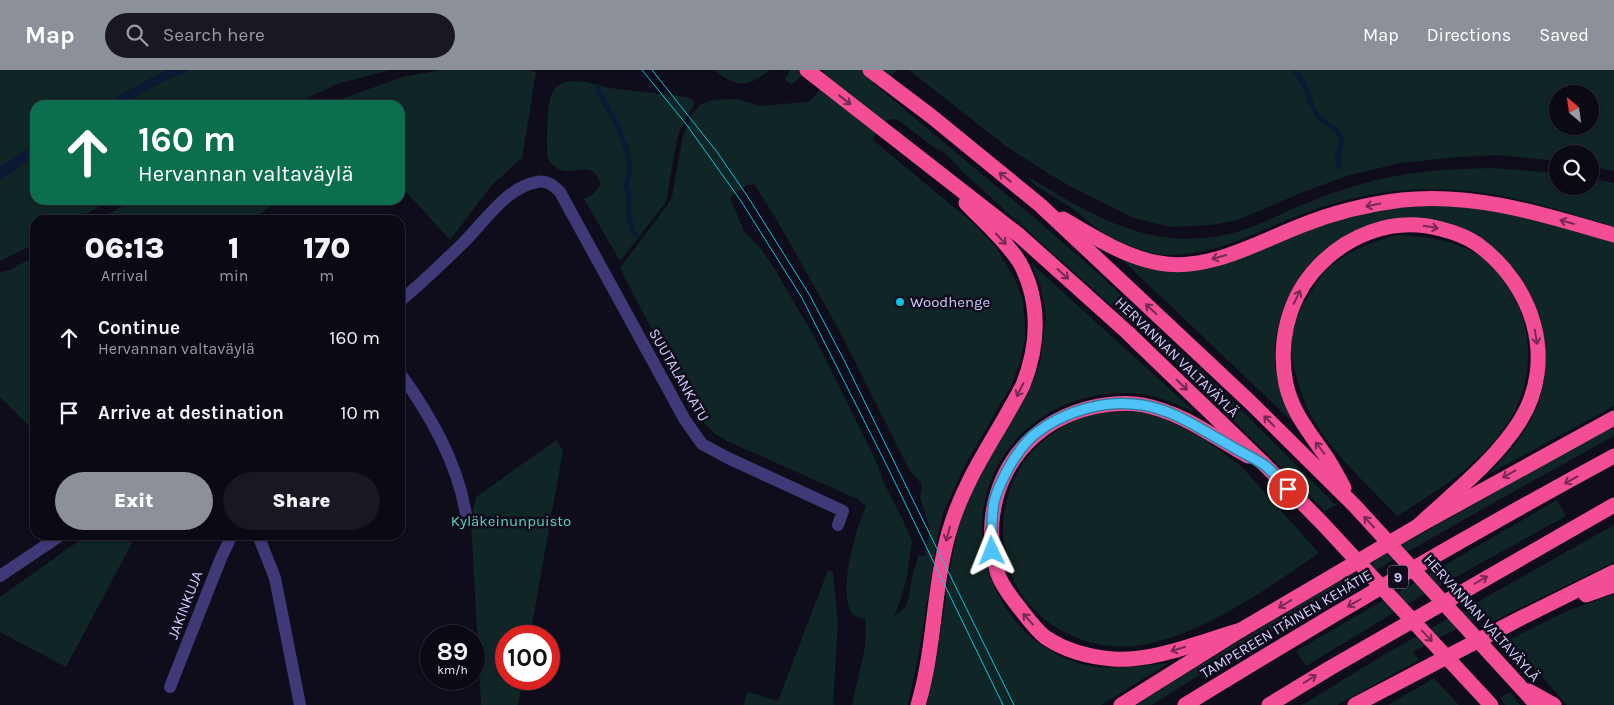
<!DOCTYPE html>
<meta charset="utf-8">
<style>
body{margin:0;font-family:Karla,sans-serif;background:#191722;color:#f1f3f6;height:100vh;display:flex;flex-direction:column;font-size:19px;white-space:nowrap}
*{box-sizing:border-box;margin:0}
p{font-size:16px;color:#9a9aa0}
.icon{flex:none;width:28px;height:28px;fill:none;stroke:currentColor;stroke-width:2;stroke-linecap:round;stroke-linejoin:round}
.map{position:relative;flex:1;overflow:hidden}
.panel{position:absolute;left:30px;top:145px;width:375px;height:325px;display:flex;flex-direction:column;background:#0b0914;border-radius:15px;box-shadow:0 1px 4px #0004,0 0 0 1px #2b2a34}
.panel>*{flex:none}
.banner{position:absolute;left:30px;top:30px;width:375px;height:105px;border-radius:15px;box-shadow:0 1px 4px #0004,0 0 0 1px #2b2a34;background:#0b6e4f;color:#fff;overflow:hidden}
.needle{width:32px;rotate:331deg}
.fabs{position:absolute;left:1549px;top:15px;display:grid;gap:10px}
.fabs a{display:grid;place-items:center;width:50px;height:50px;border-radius:50%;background:#0b0914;box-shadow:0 1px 4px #0004,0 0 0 1px #2b2a34;font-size:25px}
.speed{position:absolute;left:420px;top:555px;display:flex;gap:10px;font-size:25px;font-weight:700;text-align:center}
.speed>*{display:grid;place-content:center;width:65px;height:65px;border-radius:50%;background:#0b0914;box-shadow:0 1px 4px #0004,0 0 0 1px #2b2a34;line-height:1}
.speed small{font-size:12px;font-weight:400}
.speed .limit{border:8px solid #d22;background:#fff;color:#111}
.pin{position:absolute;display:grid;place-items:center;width:42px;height:42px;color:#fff;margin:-21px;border:2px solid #fff;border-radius:50%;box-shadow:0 1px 5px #0007}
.me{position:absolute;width:55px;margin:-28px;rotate:358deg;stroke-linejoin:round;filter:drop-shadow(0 0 4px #0008)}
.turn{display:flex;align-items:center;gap:18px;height:105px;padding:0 25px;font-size:22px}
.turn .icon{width:65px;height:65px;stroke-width:2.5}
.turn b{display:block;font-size:35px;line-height:42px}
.eta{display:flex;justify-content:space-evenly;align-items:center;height:85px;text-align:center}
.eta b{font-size:30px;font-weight:800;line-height:35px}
.button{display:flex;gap:10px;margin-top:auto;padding:10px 25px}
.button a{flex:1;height:58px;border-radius:30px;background:#8c9099;color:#fff;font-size:20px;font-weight:800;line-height:58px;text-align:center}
.button a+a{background:#191722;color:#f1f3f6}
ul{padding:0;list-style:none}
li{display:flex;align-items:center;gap:15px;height:75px;padding:0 25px}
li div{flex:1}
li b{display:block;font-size:19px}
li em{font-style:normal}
header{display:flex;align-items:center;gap:30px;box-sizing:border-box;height:70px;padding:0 25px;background:#8c9099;color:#fff}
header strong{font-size:24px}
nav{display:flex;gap:28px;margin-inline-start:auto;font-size:18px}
.search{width:350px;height:45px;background:#191722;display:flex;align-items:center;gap:12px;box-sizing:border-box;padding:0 18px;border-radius:28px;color:#9a9aa0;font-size:19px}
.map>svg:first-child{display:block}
.green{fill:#102525;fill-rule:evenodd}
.water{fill:#0b1935}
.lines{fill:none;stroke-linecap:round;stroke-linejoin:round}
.stream{stroke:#0b1935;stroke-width:5}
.street{stroke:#3f3a77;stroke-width:12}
.highway{stroke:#f34d96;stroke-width:15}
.tram{stroke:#0fc4e2;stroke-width:1}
.oneway{stroke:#762952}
.route-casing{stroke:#337fa1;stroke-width:12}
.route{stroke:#4fc3f7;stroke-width:9}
.poi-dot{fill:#0fc4e2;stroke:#0f0c1b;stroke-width:2}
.labels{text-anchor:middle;stroke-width:5;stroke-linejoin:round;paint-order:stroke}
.shield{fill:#0f0c1b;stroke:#9891b8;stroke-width:1}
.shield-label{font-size:14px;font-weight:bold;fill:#d2cafb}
.poi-label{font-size:15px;fill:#d2cafb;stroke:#0f0c1b;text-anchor:start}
.street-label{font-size:15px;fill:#d2cafb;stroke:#0f0c1b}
.park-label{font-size:15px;fill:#5cd5bc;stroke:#0f0c1b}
</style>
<header>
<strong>Map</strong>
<div class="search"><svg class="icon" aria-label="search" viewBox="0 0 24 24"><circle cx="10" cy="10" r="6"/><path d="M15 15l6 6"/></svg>Search here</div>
<nav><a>Map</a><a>Directions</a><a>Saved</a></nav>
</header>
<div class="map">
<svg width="1614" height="635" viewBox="0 0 1614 635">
<rect width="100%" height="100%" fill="#0f0c1b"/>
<g class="green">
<polygon points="0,0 167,0 102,35 35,35 35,73 0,97"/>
<polygon points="189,0 390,0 337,14 293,35 121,35 158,14"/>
<polygon points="442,0 529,0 536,2 522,88 492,115 450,170 400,115 400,35 325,35 402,7"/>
<path d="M715,0H770C748,17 736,19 715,0Z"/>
<polygon points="790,0 809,0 792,14 789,13 785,9"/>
<path d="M823,0H897L888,9L873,13L1037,150L1100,205L1212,310L1336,435L1325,441L1171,289L967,106L944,82L935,78L898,50L890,49L884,52L873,68V70L973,153L996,177L1017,213L1023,232L1025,256V270L1019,295L1011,316L966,393L943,443L937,470L918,588L908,635H852L865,577L866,550C861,548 856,547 852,543C837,522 856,458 866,436L857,429L727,371L715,364L704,353L656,268L620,198L666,137L672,127L683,65L693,43L700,35L712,30L738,29L760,36L807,32C819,25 822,15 824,2ZM754,114L778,152L840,262L910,401L917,408L922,416L920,428L930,459L925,486L918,485C917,493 914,500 912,508C908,524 912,537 894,546L901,529L907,506L912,471L902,448L885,415L876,391L814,266L771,193L761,179L744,161L730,128L745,116Z"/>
<path d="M909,0H1614V101L1590,96V84H1558L1557,91L1500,85L1457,87L1400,93L1347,106L1303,122L1238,150L1211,155L1171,157L1134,148L1073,118L1046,102L1007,77ZM1558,24H1590V56H1558Z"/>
<path d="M569,11L586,12L610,18L688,27L694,31V35L681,57L677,69L666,132L620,191L584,129L593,124L601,115C590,80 565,120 547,87C547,73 546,32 553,21C557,15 563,13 569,11Z"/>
<polygon points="35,86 35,130 110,130 76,150 35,150 35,174 0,191 0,110"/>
<path d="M1493,98L1557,103L1558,116H1590V108L1614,113V157C1533,131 1460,109 1374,124C1352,128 1329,134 1308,142C1263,158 1218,186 1168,185C1151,185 1134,178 1118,171C1100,163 1087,150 1072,138C1057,128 1041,121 1028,109L1029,108L1033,110C1076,135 1120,163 1171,168C1199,171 1231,166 1256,155C1275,148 1293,138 1312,131C1328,124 1345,119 1362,114C1404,101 1449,99 1493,98Z"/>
<polygon points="133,130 280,130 251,150 98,150"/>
<path d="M1453,134L1492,138L1545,151L1614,173V336L1487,405C1504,387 1522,369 1533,346C1560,290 1541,215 1493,178C1488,174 1483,169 1478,166C1469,161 1448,160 1437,159C1425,157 1399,150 1388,150C1384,151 1378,153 1374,155C1342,164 1314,183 1297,212C1277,243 1267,284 1282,320C1287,333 1294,345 1299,358L1120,188L1151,199L1306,159L1361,143L1403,135Z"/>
<path d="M1397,165C1431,167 1463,171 1490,193C1500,201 1507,213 1513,224C1537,269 1532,323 1501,363C1473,399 1436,422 1397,446C1369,416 1336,387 1314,351C1301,328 1286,283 1293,256C1297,245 1304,232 1311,222C1316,215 1320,206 1326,200C1346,181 1372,172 1397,165Z"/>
<polygon points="35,186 35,362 0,327 0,202 10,200"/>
<path d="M1031,193L1195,342C1178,335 1161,327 1142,324C1030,312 948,415 996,520C1012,554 1038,579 1075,592C1105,602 1138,596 1169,593L1101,635H927L937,586L951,494L957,463L965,433L1002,364L1020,337L1033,313L1041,288L1046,248L1044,232L1040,214Z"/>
<path d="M1112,342H1140L1163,348L1203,368L1241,396L1319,483C1268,518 1204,564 1142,575C1097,583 1045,562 1020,522C989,471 1001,402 1049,366C1060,358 1072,350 1086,346C1094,344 1103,343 1112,342Z"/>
<path d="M1614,356V366C1458,452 1303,540 1152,635H1136C1292,536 1452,445 1614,356Z"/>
<polygon points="556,370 563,380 530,566 506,566 506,609 523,609 518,635 481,635 471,450 476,427"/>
<polygon points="1557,430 1566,446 1418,528 1306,596 1296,581"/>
<polygon points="1614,455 1614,492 1490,553 1483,545 1413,582 1419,590 1337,635 1302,635 1387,583"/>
<polygon points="87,465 128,465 132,473 66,597 0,562 0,527"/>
<polygon points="828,500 833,502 838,553 833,635 743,635 748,622 778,631"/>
<polygon points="1614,524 1614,635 1567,635 1509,570 1567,541"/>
<polygon points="1434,608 1459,635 1388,635"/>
<polygon points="1510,622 1520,635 1505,635 1500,628"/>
</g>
<g class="water">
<polygon points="167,0 189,0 158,14 121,35 102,35"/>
<polygon points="35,73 35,86 0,110 0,97"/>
</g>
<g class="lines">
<g class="stream">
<path d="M1293,0C1308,12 1307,33 1319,47C1325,55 1337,56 1341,68C1343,75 1338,79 1338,86C1337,90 1338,94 1339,97"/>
<polyline points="598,18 599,23 616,52 627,80 630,100 626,115 629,126 629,148 635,165"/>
</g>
<g class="street">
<path d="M400,231C421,214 440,195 459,177C483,155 504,118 537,112C547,110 553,115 560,122L685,350L702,374L728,388L843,441L838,455"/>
<path d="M400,303C430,345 458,393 466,445"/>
<polyline points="258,465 275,508 300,635"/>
<polyline points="0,506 61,465"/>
<polyline points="170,617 221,488 232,465"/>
</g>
<g class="highway">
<polyline points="807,0 1020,166 1127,262 1266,396 1322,453 1491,635"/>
<polyline points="870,0 931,46 1040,135 1250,332 1354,435 1537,635"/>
<path d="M1063,149C1093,166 1124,187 1159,193C1207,202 1257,173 1300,156C1332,143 1368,134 1402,130C1475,122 1545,145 1614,165"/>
<path d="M1344,418C1338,407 1332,395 1325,385C1309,362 1292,342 1286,314C1278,275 1287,233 1313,202C1345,165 1393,146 1441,159C1453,162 1467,167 1477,174C1533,214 1558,290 1520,351C1494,392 1453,423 1418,456"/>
<polyline points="1586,525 1614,515"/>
<path d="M1241,560C1203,571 1153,592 1113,589C1090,587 1064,580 1045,567C1035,559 1026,546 1018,536C1010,526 1000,513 997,501C978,434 1010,365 1076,342C1096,335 1122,331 1143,335C1181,342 1214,367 1248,386"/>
<polyline points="1529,621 1554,635"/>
<path d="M918,635C935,579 933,518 949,462C965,406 997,366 1023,315C1036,282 1040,249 1029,214C1026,206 1023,197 1018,190C1004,169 984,152 966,133"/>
<polyline points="1121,635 1241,560 1418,456 1614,348"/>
<path d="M1185,635C1326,548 1468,465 1614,386"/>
<polyline points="1269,635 1330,598 1614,435"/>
<polyline points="1355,635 1521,548 1614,502"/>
</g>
<g class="tram">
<polyline points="642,0 686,54 741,131 802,228 887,396 1003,635"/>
<polyline points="652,0 717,82 748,127 809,224 844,290 1014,635"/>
</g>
</g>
<defs><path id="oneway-shaft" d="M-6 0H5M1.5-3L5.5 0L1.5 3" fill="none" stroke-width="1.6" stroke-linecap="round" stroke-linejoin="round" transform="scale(1.25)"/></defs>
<g class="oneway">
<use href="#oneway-shaft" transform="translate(845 30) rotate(38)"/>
<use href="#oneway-shaft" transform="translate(1005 107) rotate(-141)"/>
<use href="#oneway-shaft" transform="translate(1373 135) rotate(169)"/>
<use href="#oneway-shaft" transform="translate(1567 152) rotate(-164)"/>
<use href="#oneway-shaft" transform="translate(1431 157) rotate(10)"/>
<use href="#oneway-shaft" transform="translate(1001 169) rotate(47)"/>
<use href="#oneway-shaft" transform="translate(1219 187) rotate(164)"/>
<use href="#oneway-shaft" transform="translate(1063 204) rotate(42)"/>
<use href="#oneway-shaft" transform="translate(1297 227) rotate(-64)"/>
<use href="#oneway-shaft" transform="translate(1151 239) rotate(-137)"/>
<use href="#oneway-shaft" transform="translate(1536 267) rotate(80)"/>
<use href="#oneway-shaft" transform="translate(1182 315) rotate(44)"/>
<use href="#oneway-shaft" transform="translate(1020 320) rotate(116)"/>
<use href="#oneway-shaft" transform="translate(1269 351) rotate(-135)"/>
<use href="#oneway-shaft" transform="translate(1320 378) rotate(-127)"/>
<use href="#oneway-shaft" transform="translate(1509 404) rotate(151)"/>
<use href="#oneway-shaft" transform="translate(1571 410) rotate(151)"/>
<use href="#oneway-shaft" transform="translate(1369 452) rotate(-133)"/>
<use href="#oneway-shaft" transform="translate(948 464) rotate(105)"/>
<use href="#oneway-shaft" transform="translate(1481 510) rotate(-30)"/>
<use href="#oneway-shaft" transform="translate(1354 533) rotate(150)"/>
<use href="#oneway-shaft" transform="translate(1285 534) rotate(149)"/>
<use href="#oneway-shaft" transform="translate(1028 549) rotate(-132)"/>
<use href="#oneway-shaft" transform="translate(1427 566) rotate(47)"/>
<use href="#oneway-shaft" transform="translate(1178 579) rotate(162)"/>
<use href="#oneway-shaft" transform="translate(1310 609) rotate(-32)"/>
</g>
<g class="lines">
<defs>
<path id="route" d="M992,481C992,465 991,448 994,432C997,420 1003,408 1009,397C1016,385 1024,373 1035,364C1064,341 1105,329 1142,335C1175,340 1203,361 1231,376C1242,383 1257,389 1267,397C1275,404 1281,412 1288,419"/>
</defs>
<use href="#route" class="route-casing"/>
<use href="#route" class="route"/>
</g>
<circle class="poi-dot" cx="900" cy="232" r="5"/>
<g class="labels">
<rect class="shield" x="1388" y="495.5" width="20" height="23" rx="4"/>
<g class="shield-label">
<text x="1398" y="512">9</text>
</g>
<g class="poi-label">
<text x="910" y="237">Woodhenge</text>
</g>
<g class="street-label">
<text transform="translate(1177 287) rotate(44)" y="5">HERVANNAN VALTAVÄYLÄ</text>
<text transform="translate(679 305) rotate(60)" y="5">SUUTALANKATU</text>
<text transform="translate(185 535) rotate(-69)" y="5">JAKINKUJA</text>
<text transform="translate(1482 548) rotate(48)" y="5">HERVANNAN VALTAVÄYLÄ</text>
<text transform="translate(1286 554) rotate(-31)" y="5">TAMPEREEN ITÄINEN KEHÄTIE</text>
</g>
<g class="park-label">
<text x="511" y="456">Kyläkeinunpuisto</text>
</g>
</g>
</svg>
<div class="fabs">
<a><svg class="needle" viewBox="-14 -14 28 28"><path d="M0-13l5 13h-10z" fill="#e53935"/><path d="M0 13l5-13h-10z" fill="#9a9aa0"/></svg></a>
<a><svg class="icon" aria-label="search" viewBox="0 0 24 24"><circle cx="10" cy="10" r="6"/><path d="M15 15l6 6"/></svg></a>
</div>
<div class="speed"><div>89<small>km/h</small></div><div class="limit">100</div></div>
<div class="pin" style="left:1288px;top:419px;background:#d93025"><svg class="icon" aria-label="arrive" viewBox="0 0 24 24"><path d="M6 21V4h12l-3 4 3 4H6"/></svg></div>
<svg class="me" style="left:992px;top:481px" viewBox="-20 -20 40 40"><path d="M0-17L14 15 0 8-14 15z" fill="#4fc3f7" stroke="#fff" stroke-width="4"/></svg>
<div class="banner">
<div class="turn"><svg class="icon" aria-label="ahead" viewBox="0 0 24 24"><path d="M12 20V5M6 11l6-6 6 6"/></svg><div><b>160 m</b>Hervannan valtaväylä</div></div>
</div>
<section class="panel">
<div class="eta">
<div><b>06:13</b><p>Arrival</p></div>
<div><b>1</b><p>min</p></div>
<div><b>170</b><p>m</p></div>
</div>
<ul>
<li><svg class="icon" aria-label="ahead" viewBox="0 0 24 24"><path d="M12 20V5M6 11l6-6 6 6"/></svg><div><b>Continue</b><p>Hervannan valtaväylä</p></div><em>160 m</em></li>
<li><svg class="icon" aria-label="arrive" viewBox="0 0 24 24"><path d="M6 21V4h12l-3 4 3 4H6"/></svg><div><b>Arrive at destination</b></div><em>10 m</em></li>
</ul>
<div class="button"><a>Exit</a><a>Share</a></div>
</section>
</div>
